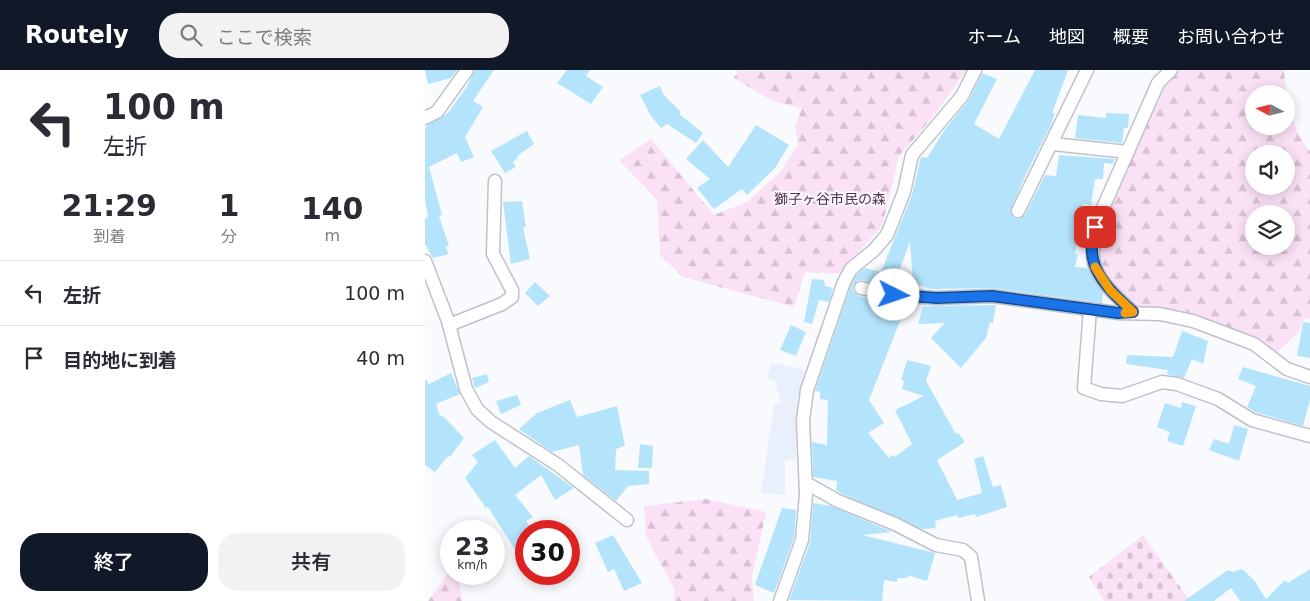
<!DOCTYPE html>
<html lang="ja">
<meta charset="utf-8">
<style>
body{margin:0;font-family:"DejaVu Sans","Noto Sans JP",sans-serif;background:#f2f2f3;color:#2b2b33;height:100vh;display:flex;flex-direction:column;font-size:19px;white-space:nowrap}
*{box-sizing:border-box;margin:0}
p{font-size:16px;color:#7c7c81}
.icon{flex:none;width:28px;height:28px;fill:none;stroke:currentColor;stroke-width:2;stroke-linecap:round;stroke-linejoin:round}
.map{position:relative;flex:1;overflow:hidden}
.details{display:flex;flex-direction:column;background:#fff;width:425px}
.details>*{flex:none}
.hud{background:#fff;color:#2b2b33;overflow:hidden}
.needle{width:32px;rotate:277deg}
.buttons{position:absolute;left:820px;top:15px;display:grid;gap:10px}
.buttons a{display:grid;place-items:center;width:50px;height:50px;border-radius:50%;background:#fff;box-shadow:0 2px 12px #0003;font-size:25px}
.speed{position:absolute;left:15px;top:450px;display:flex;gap:10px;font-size:25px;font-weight:700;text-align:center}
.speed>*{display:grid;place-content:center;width:65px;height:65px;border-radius:50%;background:#fff;box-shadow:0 2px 12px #0003;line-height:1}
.speed small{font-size:12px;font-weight:400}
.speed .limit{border:8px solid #d22;background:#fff;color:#111}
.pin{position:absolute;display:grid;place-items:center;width:42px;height:42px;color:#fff;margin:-21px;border-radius:10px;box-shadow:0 2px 8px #0006}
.me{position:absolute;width:55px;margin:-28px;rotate:94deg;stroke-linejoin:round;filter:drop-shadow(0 0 4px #0008)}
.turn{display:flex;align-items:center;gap:18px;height:105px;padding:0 20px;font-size:22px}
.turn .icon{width:65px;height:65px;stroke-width:2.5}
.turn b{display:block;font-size:35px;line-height:42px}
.eta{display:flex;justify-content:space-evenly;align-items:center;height:85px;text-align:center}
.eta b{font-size:30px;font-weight:600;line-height:35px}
.action{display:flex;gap:10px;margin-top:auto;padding:10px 20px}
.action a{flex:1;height:58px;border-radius:20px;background:#111827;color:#fff;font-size:20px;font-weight:600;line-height:58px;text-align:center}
.action a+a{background:#f2f2f3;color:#2b2b33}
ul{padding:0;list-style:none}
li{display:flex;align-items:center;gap:15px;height:65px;padding:0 20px;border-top:1px solid #e1e1e2}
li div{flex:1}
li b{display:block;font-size:19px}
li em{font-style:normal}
header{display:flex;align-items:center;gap:30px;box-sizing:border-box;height:70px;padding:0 25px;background:#111827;color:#fff}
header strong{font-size:24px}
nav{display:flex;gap:28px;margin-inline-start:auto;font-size:18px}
.search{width:350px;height:45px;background:#f2f2f3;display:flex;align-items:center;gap:12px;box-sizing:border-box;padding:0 18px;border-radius:20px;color:#7c7c81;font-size:19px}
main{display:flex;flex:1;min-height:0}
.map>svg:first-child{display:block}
.built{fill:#e9f0fb}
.forest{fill:url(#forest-firs);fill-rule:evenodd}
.cemetery{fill:url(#cemetery-stones)}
.building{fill:#b4e4fb}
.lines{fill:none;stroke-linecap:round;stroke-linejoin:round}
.street-casing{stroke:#bec2c9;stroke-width:15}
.street{stroke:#fff;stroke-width:12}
.route-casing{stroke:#114b97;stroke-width:12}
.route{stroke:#1a73e8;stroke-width:9}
.slow{stroke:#f59e0b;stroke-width:9}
.labels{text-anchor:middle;stroke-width:4;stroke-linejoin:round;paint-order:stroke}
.park-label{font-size:14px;fill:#592c54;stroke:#f8fafe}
</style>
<header>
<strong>Routely</strong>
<div class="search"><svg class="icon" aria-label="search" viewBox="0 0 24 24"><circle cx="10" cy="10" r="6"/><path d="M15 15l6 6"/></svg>ここで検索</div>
<nav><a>ホーム</a><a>地図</a><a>概要</a><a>お問い合わせ</a></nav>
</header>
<main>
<section class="details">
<div class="hud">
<div class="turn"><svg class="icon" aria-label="left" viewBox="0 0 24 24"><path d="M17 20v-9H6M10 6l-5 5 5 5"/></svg><div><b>100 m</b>左折</div></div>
</div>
<div class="eta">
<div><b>21:29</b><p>到着</p></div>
<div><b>1</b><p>分</p></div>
<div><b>140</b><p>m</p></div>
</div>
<ul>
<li><svg class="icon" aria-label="left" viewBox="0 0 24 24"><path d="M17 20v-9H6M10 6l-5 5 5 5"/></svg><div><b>左折</b></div><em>100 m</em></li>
<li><svg class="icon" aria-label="arrive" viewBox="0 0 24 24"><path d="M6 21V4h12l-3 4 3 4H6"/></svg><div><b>目的地に到着</b></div><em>40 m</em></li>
</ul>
<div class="action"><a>終了</a><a>共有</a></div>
</section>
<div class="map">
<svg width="885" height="531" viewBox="0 0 885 531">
<defs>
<pattern id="forest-firs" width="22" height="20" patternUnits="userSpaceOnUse" patternTransform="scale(1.25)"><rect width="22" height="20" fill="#fbe1f6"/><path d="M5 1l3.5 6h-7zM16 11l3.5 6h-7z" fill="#d7c1d3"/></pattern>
<pattern id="cemetery-stones" width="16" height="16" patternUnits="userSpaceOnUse" patternTransform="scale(1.25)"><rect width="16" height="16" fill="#fbe1f6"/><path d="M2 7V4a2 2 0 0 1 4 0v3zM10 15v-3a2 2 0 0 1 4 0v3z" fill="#d7c1d3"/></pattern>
</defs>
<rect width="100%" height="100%" fill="#f8fafe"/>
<polygon class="built" points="347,293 380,300 372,331 371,389 360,390 360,422 358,425 336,423 349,334 356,333 350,310 341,308"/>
<g class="forest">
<polygon points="542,0 506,49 474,86 457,156 414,204 380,202 369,237 258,207 235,185 232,130 194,90 226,69 289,145 322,132 356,101 373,75 370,55 377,39 347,31 309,8 313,1"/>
<path d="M755,0H859C861,29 866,59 885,81V248L878,250L874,262L849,285L830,271L780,248L758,241L714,237L697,225L682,207L674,191L673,166L684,136L740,17ZM829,24H861V56H829ZM829,84H861V116H829ZM829,144H861V176H829Z"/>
<polygon points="281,429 341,442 327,507 329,531 249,531 249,519 221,466 219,436"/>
<polygon points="26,499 26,504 33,504 37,531 3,531"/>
</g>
<polygon class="cemetery" points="718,465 765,531 679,531 664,507"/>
<g class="building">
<polygon points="0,0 32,0 26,8 3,14"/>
<polygon points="50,0 69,0 48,31 58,37 40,67 49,87 36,92 32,83 4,97 17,145 14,146 24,176 20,177 24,184 8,188 0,174 0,149 3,147 0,129 0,57 23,43 41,18"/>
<polygon points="142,0 165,0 161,6 178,17 166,34 132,13"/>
<polygon points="610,0 643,0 627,43 630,43 626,55 601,104 585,142 589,148 593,149 600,145 620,105 631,106 634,85 690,89 688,94 679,93 678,109 670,109 666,135 658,134 659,154 654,153 650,184 653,184 650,197 662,198 678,223 677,233 568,218 505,219 488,213 485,172 468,217 437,210 433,210 428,216 428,221 434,226 462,232 460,238 470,237 479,241 444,330 459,353 443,363 464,388 468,385 470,387 487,374 470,340 499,326 477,319 479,311 476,310 482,290 506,296 501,311 531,364 533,363 540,372 512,390 532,430 557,423 549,389 558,386 568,417 576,415 582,437 551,447 550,444 533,448 532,445 510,451 511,458 497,459 417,424 411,420 412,411 388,407 387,372 402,375 403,330 395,329 395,322 390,321 426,215 432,204 440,198 456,202 487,125 496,87 502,88 521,58 544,30 557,3 572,9 549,54 574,69"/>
<polygon points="235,16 238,24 256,42 254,44 278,63 271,73 242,54 236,58 226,46 215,25"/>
<polygon points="681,43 704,44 703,58 699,58 697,73 650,68 653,45 681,48"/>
<polygon points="331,55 364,75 350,98 322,125 317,119 289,139 272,118 285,109 261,89 278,70 303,97"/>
<polygon points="102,61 109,74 92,86 93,88 88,92 91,97 80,103 66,81"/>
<polygon points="97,131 101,157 98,157 105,189 86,194 78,132"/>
<polygon points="387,209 399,210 400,216 408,218 404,232 394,230 387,254 379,252"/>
<polygon points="110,212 125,226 113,236 100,223"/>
<polygon points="571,235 568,253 565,252 561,268 536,298 506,268 520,253 493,254 498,236"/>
<polygon points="878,252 885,253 885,288 872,286"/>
<polygon points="366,255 381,262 371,286 355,280"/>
<polygon points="757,261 783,271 778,294 767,289 759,308 742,304 743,300 701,294 702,285 748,287"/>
<polygon points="818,297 885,316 885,330 878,356 830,342 822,337 831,316 813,309"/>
<polygon points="26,303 35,324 11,334 15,346 18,346 39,368 25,387 23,386 10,402 0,395 0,309 4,314"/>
<polygon points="62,304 64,312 50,318 47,308"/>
<polygon points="92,325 96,335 76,344 71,331"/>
<polygon points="145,330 152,347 192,336 200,376 191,379 190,400 224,401 224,414 203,416 191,431 158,405 154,375 127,382 94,359 112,343"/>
<polygon points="757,332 771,336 758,376 742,371 745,362 732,357 740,333 756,338"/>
<polygon points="809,355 823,359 814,391 784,380 789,369 804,374"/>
<polygon points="70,370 90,398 104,386 149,418 130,430 116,405 90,425 108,447 101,451 109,461 101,461 101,497 63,437 61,438 40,408 53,392 47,385"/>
<polygon points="215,374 228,376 227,398 213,398"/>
<polygon points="388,433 406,436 467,462 437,465 510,483 502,511 482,505 483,508 472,508 472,512 459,510 457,531 364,530 385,473"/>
<polygon points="357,438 371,440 369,468 349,523 330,515"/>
<polygon points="188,465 217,513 199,521 189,499 183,502 170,473"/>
<polygon points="817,499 829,510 841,529 860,510 863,513 885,499 885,531 815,531 806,518 789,531 759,531 803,500 808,502"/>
</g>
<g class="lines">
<defs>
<g id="street">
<polyline points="0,48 12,42 42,0"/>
<polyline points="628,74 703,82"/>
<polyline points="593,141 662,0"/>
<polyline points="0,191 23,251 41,319 52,339 66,352 133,395 202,450"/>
<polyline points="436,218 469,225 511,228 567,226 693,243 735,244 768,251 829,274 862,299 885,307"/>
<polyline points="665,239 659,318 676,324 697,326 737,312 752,314 793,329 827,350 885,366"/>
<path d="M708,242C673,209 658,197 674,147L733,13L746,0"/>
<polyline points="24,255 77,234 87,227 87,220 68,184 70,111"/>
<polyline points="381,413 413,431 470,454 511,475 538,480 546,487 553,531"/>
<polyline points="355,531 377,470 381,424 378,350 382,320 419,212 426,199 449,180 462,165 479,122 487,85 537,26 550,0"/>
</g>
</defs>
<use href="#street" class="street-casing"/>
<use href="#street" class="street"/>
</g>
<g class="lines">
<defs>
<path id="route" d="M469,225L512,228L567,226L693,243L708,242C681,217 658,197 670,157"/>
</defs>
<use href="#route" class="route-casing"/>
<use href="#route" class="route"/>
<polyline class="slow" points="670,197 685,220 708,242 700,243"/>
</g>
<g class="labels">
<g class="park-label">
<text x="405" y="134">獅子ヶ谷市民の森</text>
</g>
</g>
</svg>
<div class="buttons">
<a><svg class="needle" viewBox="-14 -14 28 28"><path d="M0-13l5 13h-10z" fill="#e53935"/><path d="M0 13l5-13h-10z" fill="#7c7c81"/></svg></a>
<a><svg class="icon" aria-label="sound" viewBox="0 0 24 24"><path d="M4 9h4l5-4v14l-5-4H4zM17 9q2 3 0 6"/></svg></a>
<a><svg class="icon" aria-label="layers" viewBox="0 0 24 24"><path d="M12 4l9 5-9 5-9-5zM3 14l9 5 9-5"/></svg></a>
</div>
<div class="speed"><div>23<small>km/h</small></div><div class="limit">30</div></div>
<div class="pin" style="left:670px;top:157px;background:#d93025"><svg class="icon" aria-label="arrive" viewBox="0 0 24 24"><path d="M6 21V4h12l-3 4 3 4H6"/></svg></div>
<svg class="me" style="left:469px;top:225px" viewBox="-20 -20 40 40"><circle r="19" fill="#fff"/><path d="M0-13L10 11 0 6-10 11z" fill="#1a73e8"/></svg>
</div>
</main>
